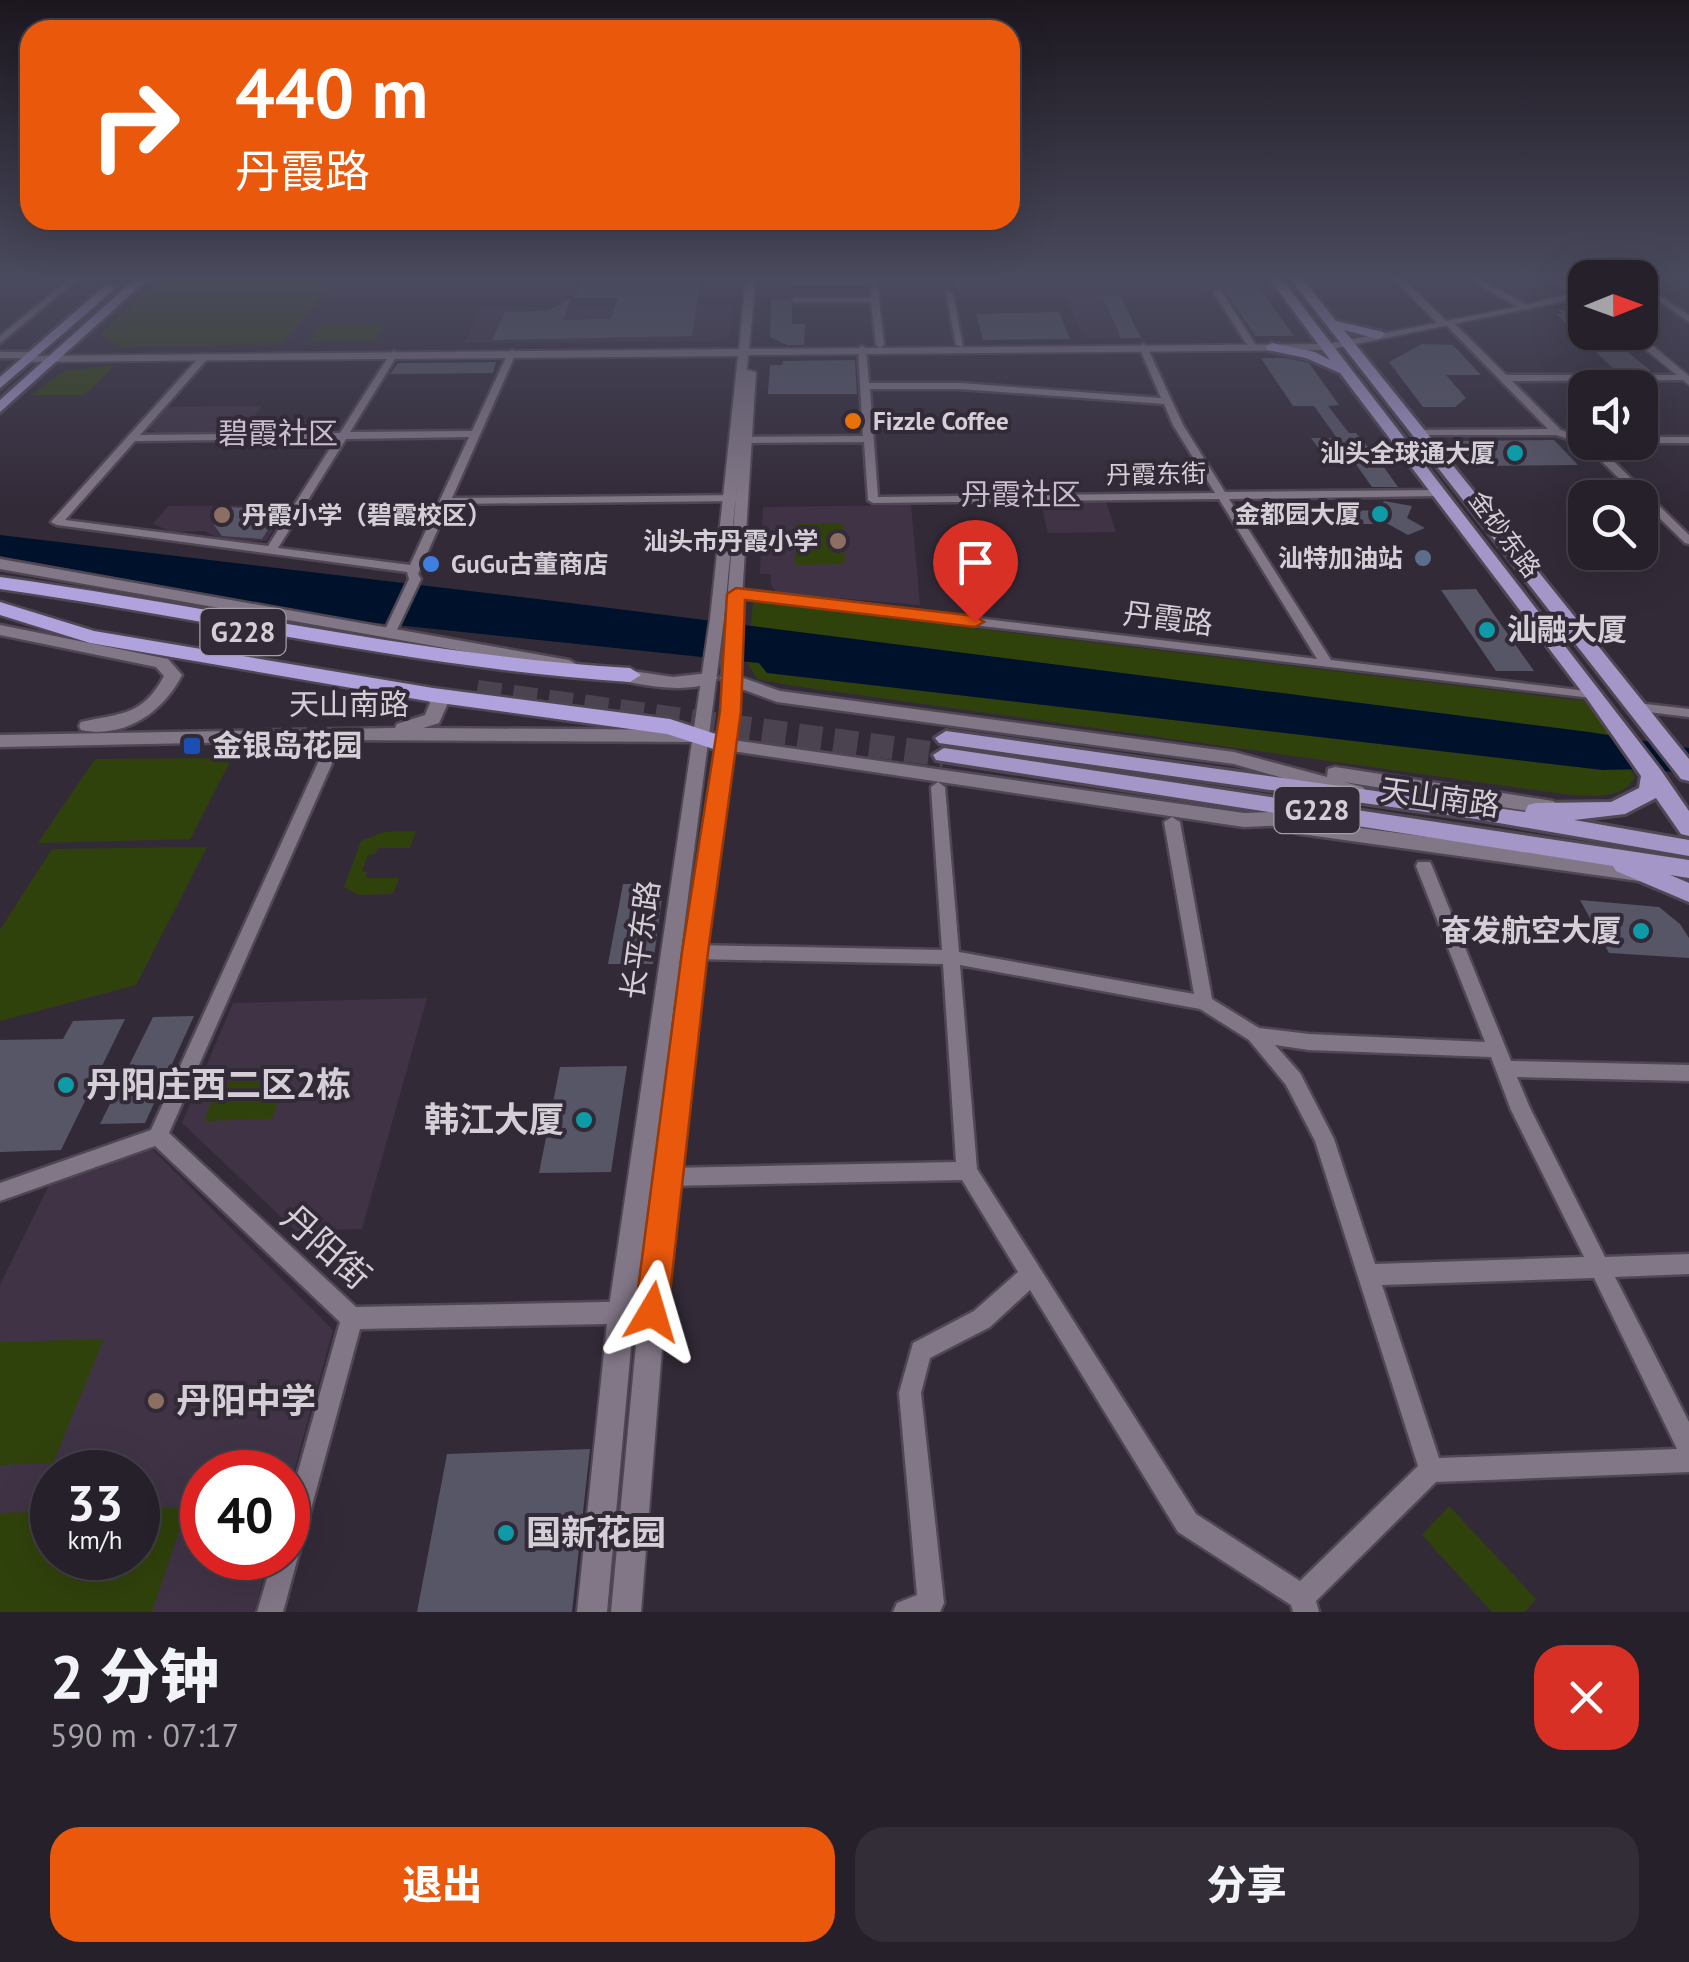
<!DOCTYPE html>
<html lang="zh">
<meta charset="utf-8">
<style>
body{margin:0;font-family:"PT Sans","Noto Sans SC",sans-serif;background:#322d36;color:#f1f3f6;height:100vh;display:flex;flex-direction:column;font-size:38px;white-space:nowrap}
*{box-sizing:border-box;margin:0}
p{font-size:32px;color:#a4a3a8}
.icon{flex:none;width:55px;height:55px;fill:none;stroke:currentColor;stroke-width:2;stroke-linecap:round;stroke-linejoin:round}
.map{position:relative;height:1612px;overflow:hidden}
.details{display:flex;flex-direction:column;background:#26202a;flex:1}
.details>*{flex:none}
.guide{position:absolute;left:20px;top:20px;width:1000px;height:210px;border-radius:30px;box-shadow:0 10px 40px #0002,0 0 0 2px #423e47;background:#ea580c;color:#fff;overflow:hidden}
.needle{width:65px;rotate:89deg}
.fabs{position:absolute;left:1568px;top:260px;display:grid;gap:20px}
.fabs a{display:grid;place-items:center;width:90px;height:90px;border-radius:20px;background:#26202a;box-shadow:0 10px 40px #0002,0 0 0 2px #423e47;font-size:50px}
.speed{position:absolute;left:30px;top:1450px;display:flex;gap:20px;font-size:50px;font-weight:700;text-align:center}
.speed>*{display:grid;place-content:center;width:130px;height:130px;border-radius:50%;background:#26202a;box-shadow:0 10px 40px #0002,0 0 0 2px #423e47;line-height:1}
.speed small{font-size:25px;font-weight:400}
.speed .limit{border:15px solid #d22;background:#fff;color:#111}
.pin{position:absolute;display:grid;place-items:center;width:85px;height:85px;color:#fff;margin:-102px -42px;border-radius:50% 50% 50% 0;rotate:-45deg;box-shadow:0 0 10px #0007}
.pin .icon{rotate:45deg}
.me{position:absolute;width:110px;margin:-55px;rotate:7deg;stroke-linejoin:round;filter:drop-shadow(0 0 8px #0008)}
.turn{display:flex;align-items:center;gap:35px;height:210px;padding:0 50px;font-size:45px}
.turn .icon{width:130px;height:130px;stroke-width:2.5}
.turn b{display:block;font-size:70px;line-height:85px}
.round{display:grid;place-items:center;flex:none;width:105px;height:105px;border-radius:30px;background:#322d36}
.overview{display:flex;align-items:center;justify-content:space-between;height:170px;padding:0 50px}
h1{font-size:60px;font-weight:800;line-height:75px}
.cta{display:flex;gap:20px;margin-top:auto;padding:20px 50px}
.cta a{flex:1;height:115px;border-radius:30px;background:#ea580c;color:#fff;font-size:40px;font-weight:800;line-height:115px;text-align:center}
.cta a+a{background:#322d36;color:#f1f3f6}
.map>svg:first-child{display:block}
.built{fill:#403346;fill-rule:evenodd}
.green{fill:#30420c}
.water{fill:#00112c}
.building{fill:#565667}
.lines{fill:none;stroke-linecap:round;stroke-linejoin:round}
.trunk-tunnel{stroke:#4b4350;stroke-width:24;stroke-dasharray:24 12;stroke-linecap:butt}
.minor-casing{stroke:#4f4753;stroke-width:5}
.tertiary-casing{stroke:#4f4753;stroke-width:4}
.secondary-casing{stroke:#4f4753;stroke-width:5}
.primary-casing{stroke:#4f4753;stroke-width:6}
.trunk-casing{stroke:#4f4753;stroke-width:5}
.minor{fill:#827787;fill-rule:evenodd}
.tertiary{fill:#827787;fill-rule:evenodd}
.secondary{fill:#827787;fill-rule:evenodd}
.primary{fill:#a497c7;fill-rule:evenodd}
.trunk{fill:#b0a2dc;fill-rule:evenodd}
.route{fill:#ea580c;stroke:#983908;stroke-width:2.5}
.food-dot{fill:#e8710a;stroke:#332a38;stroke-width:4}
.culture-dot{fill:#0f9aa8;stroke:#332a38;stroke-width:4}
.education-dot{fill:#8d6e63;stroke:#332a38;stroke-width:4}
.service-dot{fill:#5c6f8a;stroke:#332a38;stroke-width:4}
.shop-dot{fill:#3f7fe0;stroke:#332a38;stroke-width:4}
.transit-dot{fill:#1a4fb4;stroke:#332a38;stroke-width:4}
.labels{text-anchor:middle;stroke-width:8;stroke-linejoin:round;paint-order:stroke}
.far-poi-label{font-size:25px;font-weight:bold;fill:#d4cfd7;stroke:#332a38;text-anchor:end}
.far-street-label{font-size:25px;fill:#d4cfd7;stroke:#332a38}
.shield{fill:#332a38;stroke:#a49ea7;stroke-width:2.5}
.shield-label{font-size:28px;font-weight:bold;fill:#d4cfd7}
.far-quarter-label{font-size:30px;fill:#c8bcce;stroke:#332a38}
.street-label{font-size:30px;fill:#d4cfd7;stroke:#332a38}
.poi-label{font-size:30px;font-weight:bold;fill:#d4cfd7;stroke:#332a38;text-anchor:start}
.near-poi-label{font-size:35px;font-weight:bold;fill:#d4cfd7;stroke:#332a38;text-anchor:start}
.near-street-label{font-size:35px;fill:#d4cfd7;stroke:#332a38}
</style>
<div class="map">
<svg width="1689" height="1612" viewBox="0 0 1689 1612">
<rect width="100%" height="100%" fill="#332a38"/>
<g class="built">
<polygon points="1066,296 1120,296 1141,338 1083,338"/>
<polygon points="734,306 730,335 712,341 464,343 481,308"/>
<polygon points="262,406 240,434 163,435 144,427 163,407"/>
<polygon points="1106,502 1116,532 1048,533 1041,503"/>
<polygon points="289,505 266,541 226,541 204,531 172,532 153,524 168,506"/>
<polygon points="911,505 920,605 777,593 771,585 771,574 760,574 763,507"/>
<polygon points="427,998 362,1229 296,1231 182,1123 233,1003"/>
<path d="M152,1149L333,1330L288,1492V1472H202V1558H269L254,1612H0V1285L49,1185ZM52,1472H138V1558H52Z"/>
</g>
<g class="green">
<polygon points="162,277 336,277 283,344 121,347 101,334"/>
<polygon points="385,323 373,342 309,342 323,324"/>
<polygon points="115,365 84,395 31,395 65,371"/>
<polygon points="843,523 845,564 795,565 796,524"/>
<polygon points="753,602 1586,701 1612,736 751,627"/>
<path d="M747,662L759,663L776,674L1603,770L1629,768L1635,777C1622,801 1588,796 1564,794L788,685L757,679Z"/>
<polygon points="232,758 190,839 38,843 95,759"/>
<polygon points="416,831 410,848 378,848 375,854 368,855 362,871 367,872 366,878 399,878 393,894 359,895 344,887 361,841 384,832"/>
<polygon points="207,847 136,985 0,1021 0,930 52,849"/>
<polygon points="286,1081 272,1119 204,1121 219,1082"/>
<polygon points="104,1339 53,1463 0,1465 0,1342"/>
<polygon points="1449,1506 1536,1599 1525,1612 1492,1612 1422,1535"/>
<polygon points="187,1507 152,1612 0,1612 0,1513 52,1511 52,1558 138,1558 138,1509"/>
</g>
<polygon class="water" points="0,535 554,601 1589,732 1689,748 1689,774 1646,769 1603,770 776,674 767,673 759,663 358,621 0,556"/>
<g class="building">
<polygon points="585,277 701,277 692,336 492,340 505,312 548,311 572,297 563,320 611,319 618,298 574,298"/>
<polygon points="1033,277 1033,287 955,288 952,278"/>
<polygon points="1195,277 1251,277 1294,336 1255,336 1224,289 1203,290"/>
<polygon points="1102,296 1120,296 1141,338 1121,338"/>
<polygon points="771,300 788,300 792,305 792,324 805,324 804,345 787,345 770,337"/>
<polygon points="1558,310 1576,310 1585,318 1585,332 1603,332 1651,371 1616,371 1556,314 1563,314"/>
<polygon points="1059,312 1070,339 983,340 976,314"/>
<polygon points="1422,344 1453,345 1481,375 1446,375 1466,398 1455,407 1423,407 1389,362"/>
<polygon points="1261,358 1286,358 1309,363 1339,405 1328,406 1349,433 1356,433 1376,456 1398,487 1372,487 1345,449 1319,449 1311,438 1337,438 1314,406 1293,406"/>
<polygon points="855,360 857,394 768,394 770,365 782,365 783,361"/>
<polygon points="496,362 493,373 390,374 398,363"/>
<polygon points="1554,440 1578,465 1476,466 1454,441"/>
<polygon points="1384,501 1412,506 1407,518 1425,528 1408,535 1388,524 1358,524 1349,511 1378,510"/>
<polygon points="227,507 247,508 282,508 262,539 222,536 214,525"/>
<polygon points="1476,589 1534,671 1496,671 1441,590"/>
<polygon points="623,884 664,884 653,964 608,964"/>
<polygon points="1580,900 1659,907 1680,924 1689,938 1689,958 1609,953"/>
<polygon points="194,1016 145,1123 100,1124 153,1017"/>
<polygon points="125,1019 61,1150 0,1152 0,1040 63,1039 73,1021"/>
<polygon points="627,1066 611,1172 539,1173 560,1067"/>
<polygon points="590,1449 572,1612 417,1612 447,1454"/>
</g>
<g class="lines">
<polyline class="trunk-tunnel" points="477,692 944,755"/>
<defs>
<g id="minor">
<polygon points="72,277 81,277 0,343 0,336"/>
<polygon points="796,280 873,280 877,282 873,284 793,284 793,280"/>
<polygon points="1640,282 1689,315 1689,322 1640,288"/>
<polygon points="871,288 878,290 884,345 880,348 876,345 871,302 795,302 791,300 795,298 871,298"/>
<polygon points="1215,291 1221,291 1255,344 1254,346 1248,346 1214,293"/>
<polygon points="946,292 953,294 963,347 956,345"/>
<polygon points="1447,322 1453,322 1506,375 1686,375 1688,377 1683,380 1512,381 1561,430 1585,438 1585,442 1594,442 1689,535 1689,544 1685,543 1584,444 1556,435 1415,435 1415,431 1419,430 1548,429 1447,326"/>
<path d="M1143,344L1147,347L1183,425L1225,492L1439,490L1444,493L1439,496L1229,499L1331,660L1595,692L1602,696L1600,699L736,597L730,593L736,589L1317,659L1219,499L873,503L868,500L864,442L747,443L742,440L747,437L863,436L858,349L862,346L866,349L869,383H960L1161,398L1139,347ZM870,389H960L1164,404L1173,425L1215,493L878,497Z"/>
<path d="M512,350L516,353L452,498L741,495L746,498L741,501L449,504L418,574L421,579L395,634L389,638L383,634L409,579L407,572L57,525L51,522L202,354L210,356L140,435L340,433L390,354L394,351L398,354L350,432L472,431L508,353ZM469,437L410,565L278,548L346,439ZM336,439L268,546L65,520L135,441Z"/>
<polygon points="0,352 32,352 36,355 32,358 0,358"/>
<polygon points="1640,437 1689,437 1689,443 1640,443 1638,442 1640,442"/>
<polygon points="1637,703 1689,709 1689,717 1632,710 1630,707 1632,704"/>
<polygon points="338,729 345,734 169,1133 356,1307 652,1301 660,1304 663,1312 660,1320 652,1323 360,1329 283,1612 257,1612 273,1558 288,1558 288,1507 340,1322 155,1146 0,1201 0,1183 151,1130 331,734"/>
<path d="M938,782L945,787L959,952L1194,994L1164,822L1172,817L1180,822L1212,999L1259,1028L1309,1034L1485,1042L1416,866L1418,862H1430L1432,866L1511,1061L1689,1065V1081L1517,1077L1530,1108L1605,1257L1689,1254V1274L1615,1277L1689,1422V1472L1436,1482L1316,1601L1319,1612H1293L1291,1605L1178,1532L1030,1290L990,1327L930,1358L921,1393L944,1603L940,1612H893L897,1603L917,1595L899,1393L913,1343L974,1311L1018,1272L962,1180L668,1186L661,1184L658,1177L661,1170L668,1168L956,1162L943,964L695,959L689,957L687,952L689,947L695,945L942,950L931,787ZM960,965L1200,1009L1249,1040L1286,1085L1315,1141L1418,1466L1300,1581L1196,1514L977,1169ZM1275,1045L1309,1050L1491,1057L1511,1110L1584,1257L1375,1264L1334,1139L1300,1073ZM1594,1278L1677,1449L1439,1458L1382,1285Z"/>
</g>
<g id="tertiary">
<polygon points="746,277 756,277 749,349 1327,344 1437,323 1392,277 1402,277 1446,321 1518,307 1466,277 1477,277 1527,305 1572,293 1543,277 1555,277 1585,290 1585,297 1327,350 748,355 747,370 756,372 738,663 739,711 705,952 665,1312 641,1612 611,1612 639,1312 685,952 723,711 722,663 737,484 724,619 634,1314 607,1612 577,1612 608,1314 710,619 738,356 29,362 24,359 29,356 739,349"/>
<polygon points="1649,277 1668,277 1640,285 1640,279"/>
<polygon points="1624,332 1636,332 1689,376 1689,385"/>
</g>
<g id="secondary">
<polygon points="0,559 569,660 578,665 569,670 0,569"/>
<path d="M0,625L168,659L182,675C163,712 125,739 81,730L79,726L81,722C121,713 143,716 164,676L156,667L0,635Z"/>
<path d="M612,668L673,677L709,673L718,678C693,697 635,684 606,677L603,673Z"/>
<polygon points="729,673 780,691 1234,752 1327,777 1328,769 1335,767 1553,801 1563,808 1553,815 1344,782 1363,787 1366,792 1356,799 1234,764 777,702 723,682 720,678 723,674"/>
<polygon points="433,689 439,691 448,703 439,723 423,728 698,730 707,736 698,742 338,740 0,747 0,735 395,728 397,724 425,715 430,703 424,695"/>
<polygon points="726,739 1244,813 1329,810 1339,817 1330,824 1639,865 1646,867 1650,873 1646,879 1639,881 1301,834 1294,832 1292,825 1244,827 719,749 717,745"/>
</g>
<g id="primary">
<polygon points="137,277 150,277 0,412 0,400"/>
<polygon points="1268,277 1280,277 1660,769 1689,811 1689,836 1681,834 1656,798 1625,814 1574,820 1689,840 1689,856 1476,819 939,743 935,738 946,731 1525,812 1528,805 1536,803 1611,802 1639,788 1641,776 1588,700 1340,373 1306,358 1267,350 1265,347 1272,343 1315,352 1330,360"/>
<polygon points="1289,277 1301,277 1336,321 1383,332 1385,335 1378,339 1344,330 1689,759 1689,781 1681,779"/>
<polygon points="106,285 116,288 0,388 0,377"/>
<polygon points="944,748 1689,860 1689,878 1670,875 1689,883 1689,902 1616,871 1613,866 936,760 933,755"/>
</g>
<g id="trunk">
<path d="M0,577C211,606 417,655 630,668L641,675L630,682C417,668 211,619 0,589Z"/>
<polygon points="0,602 94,631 433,688 670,719 734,740 738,745 726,753 667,734 433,702 90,643 0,615"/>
</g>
</defs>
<use href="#minor" class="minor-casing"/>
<use href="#tertiary" class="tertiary-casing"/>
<use href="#secondary" class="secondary-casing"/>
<use href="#primary" class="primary-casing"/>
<use href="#trunk" class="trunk-casing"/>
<use href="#minor" class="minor"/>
<use href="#tertiary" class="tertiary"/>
<use href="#secondary" class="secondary"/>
<use href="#primary" class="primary"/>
<use href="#trunk" class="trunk"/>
</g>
<linearGradient id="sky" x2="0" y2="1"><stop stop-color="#1c171f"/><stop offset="0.55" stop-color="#4a4a5e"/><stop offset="1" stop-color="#4a4a5e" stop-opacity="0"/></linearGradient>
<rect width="1689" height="503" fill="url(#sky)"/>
<polygon class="route" points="736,588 975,616 984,622 975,627 745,600 741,711 708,952 668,1312 663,1324 652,1329 640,1324 635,1312 682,952 720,711 727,594"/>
<circle class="food-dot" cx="853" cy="421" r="10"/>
<g class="culture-dot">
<circle cx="1515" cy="453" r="10"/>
<circle cx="1380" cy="514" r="10"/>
<circle cx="1487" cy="630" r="10"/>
<circle cx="1641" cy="931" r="10"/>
<circle cx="66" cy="1085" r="10"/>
<circle cx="584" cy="1120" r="10"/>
<circle cx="506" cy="1533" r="10"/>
</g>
<g class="education-dot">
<circle cx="222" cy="515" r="10"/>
<circle cx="838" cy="541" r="10"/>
<circle cx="156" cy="1401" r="10"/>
</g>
<circle class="service-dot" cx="1423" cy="558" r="10"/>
<circle class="shop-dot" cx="431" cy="564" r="10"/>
<rect class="transit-dot" x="182" y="736" width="20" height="20" rx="5"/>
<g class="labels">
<g class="far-poi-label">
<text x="873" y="430" text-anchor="start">Fizzle Coffee</text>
<text x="1495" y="462">汕头全球通大厦</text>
<text x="1360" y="523">金都园大厦</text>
<text x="242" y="524" text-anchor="start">丹霞小学（碧霞校区）</text>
<text x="818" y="550">汕头市丹霞小学</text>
<text x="1403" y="567">汕特加油站</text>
<text x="451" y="573" text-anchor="start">GuGu古董商店</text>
</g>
<g class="far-street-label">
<text transform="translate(1156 474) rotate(-1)" y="9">丹霞东街</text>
<text transform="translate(1505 534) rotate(53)" y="9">金砂东路</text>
</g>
<g class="shield">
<rect x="200.5" y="609" width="85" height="46" rx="8"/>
<rect x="1274.5" y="787" width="85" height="46" rx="8"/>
</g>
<g class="shield-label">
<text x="243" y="642">G228</text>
<text x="1317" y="820">G228</text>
</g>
<g class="far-quarter-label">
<text x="278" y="444">碧霞社区</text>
<text x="1021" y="505">丹霞社区</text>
</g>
<g class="street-label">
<text transform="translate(1168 619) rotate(7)" y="10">丹霞路</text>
<text x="349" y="715">天山南路</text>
<text transform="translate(1440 798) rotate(8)" y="10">天山南路</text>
<text transform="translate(641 940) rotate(-82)" y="10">长平东路</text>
</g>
<g class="poi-label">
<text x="1507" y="640">汕融大厦</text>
<text x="212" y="756">金银岛花园</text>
<text x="1621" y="941" text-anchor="end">奋发航空大厦</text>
</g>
<g class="near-poi-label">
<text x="86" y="1097">丹阳庄西二区2栋</text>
<text x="564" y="1132" text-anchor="end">韩江大厦</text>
<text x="176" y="1413">丹阳中学</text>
<text x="526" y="1545">国新花园</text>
</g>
<g class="near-street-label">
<text transform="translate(326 1247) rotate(42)" y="12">丹阳街</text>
</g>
</g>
</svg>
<div class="fabs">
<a><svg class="needle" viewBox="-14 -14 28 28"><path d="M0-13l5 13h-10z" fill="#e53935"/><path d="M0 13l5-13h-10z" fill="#a4a3a8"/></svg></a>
<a><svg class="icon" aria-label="sound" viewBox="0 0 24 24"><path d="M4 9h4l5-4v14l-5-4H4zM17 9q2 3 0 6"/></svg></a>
<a><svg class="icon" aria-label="search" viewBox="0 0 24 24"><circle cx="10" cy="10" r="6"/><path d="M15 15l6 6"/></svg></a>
</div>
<div class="speed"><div>33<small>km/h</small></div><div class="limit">40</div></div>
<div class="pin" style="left:975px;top:622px;background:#d93025"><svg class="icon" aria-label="arrive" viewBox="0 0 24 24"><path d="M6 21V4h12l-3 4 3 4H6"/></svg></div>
<svg class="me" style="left:652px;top:1312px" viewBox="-20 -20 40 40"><path d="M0-17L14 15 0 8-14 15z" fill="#ea580c" stroke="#fff" stroke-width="4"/></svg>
<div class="guide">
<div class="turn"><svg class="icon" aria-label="right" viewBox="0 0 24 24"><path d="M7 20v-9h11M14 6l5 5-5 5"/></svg><div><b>440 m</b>丹霞路</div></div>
</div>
</div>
<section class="details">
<div class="overview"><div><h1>2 分钟</h1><p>590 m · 07:17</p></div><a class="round" style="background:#d93025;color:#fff"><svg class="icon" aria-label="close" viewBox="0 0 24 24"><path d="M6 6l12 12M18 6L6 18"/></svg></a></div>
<div class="cta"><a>退出</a><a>分享</a></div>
</section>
